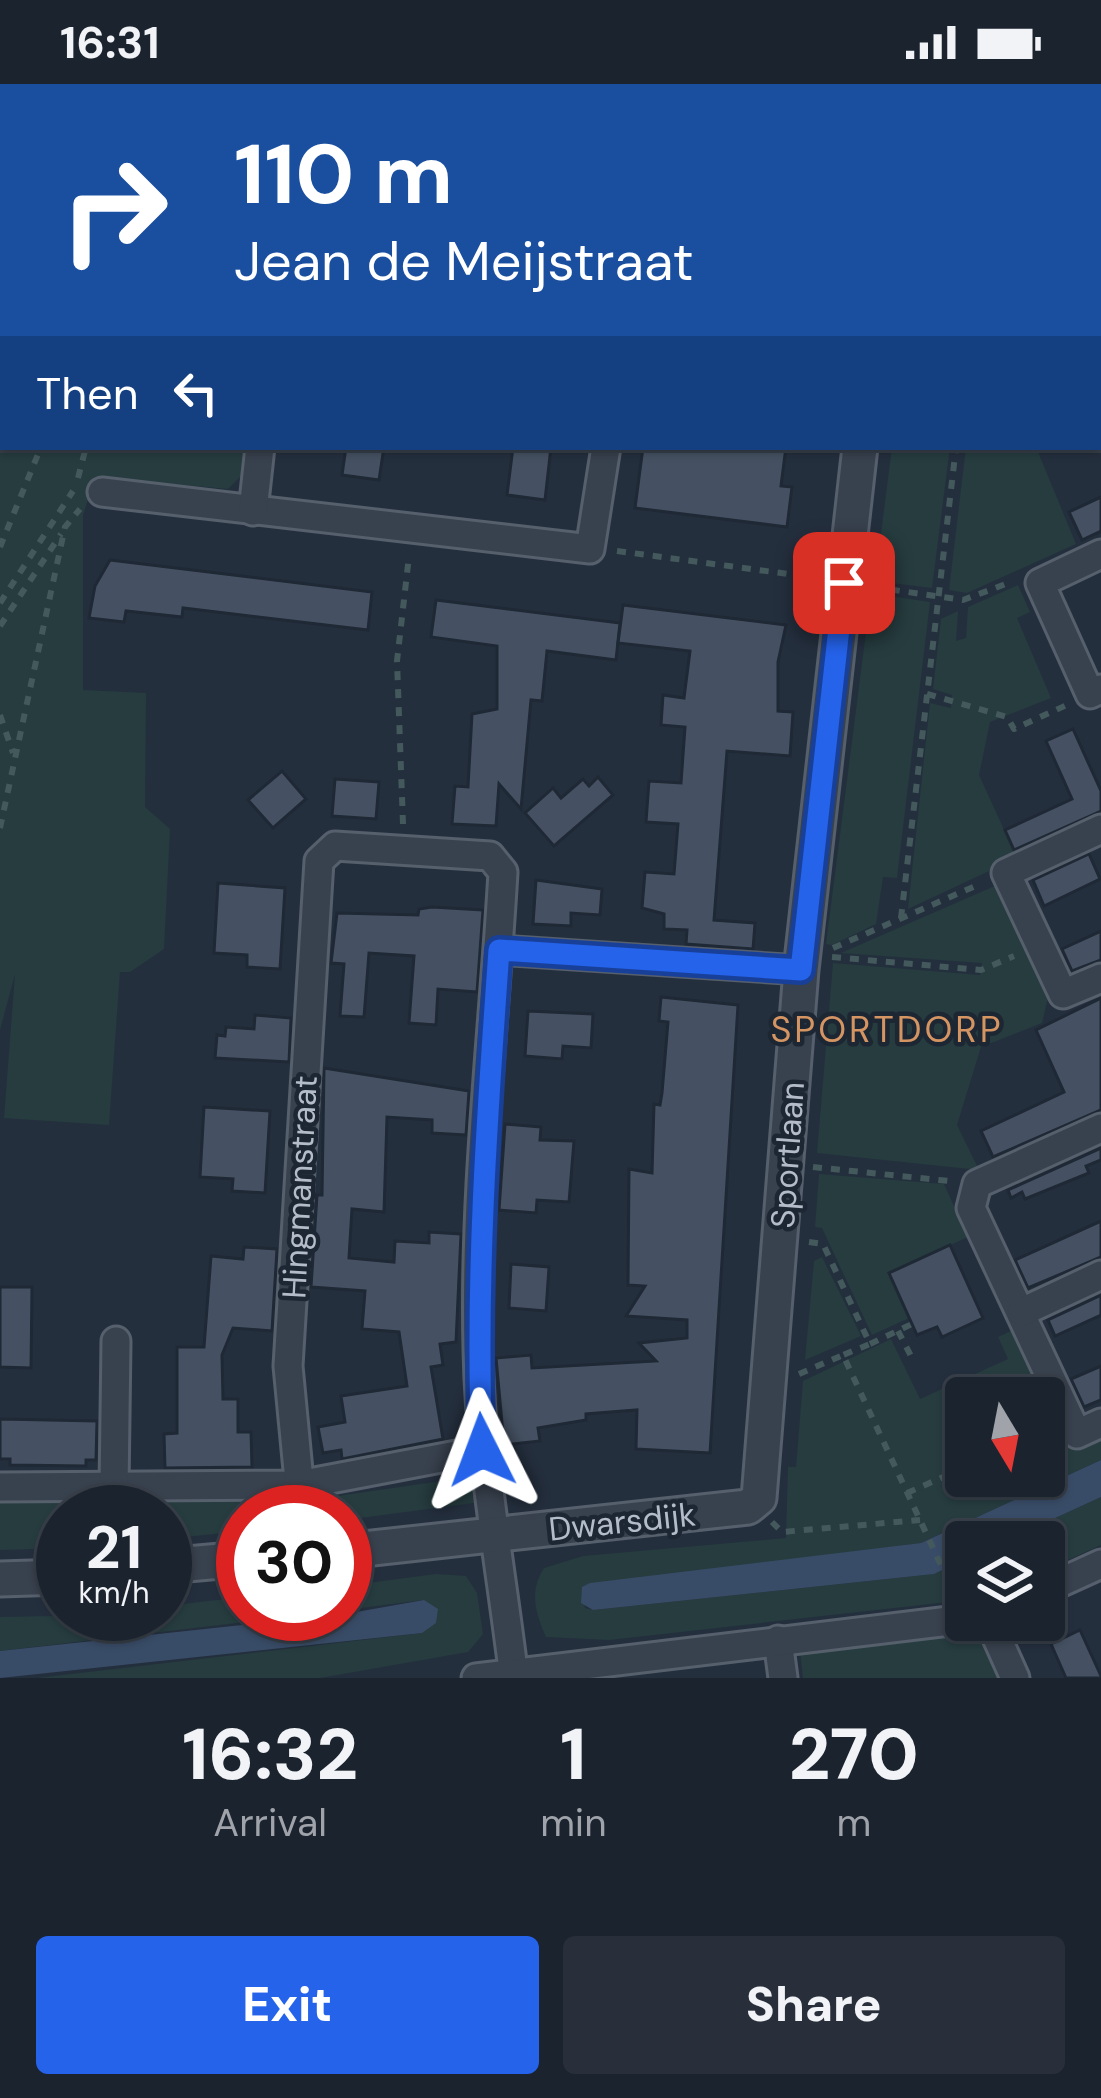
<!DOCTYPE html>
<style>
body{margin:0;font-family:"DM Sans",sans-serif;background:#282f3a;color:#f1f3f6;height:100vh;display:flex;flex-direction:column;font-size:45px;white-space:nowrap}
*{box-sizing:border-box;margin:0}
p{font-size:39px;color:#a0a4aa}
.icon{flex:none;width:66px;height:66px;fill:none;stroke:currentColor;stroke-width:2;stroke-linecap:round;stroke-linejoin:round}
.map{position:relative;height:1594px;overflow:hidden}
.sheet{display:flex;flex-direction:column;background:#1b232e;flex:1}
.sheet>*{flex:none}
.guide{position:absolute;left:0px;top:0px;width:1101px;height:366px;box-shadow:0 3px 9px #0004,0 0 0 3px #39404a;background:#1a4fa0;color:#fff;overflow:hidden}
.needle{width:78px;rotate:170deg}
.buttons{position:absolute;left:945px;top:1293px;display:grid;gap:24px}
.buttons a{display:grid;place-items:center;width:120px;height:120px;border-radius:12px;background:#1b232e;box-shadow:0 3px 9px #0004,0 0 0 3px #39404a;font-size:60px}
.speed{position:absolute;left:36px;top:1401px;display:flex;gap:24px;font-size:60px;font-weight:700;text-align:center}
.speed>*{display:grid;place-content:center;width:156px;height:156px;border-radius:50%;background:#1b232e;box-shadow:0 3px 9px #0004,0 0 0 3px #39404a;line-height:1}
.speed small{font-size:30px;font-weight:400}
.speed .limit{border:18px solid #d22;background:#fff;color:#111}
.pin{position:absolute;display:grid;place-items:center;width:102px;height:102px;color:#fff;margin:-51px;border-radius:24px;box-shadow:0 6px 18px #0006}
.me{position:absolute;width:132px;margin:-66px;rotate:357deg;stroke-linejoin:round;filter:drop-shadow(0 0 9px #0008)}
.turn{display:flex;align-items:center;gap:42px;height:252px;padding:0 36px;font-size:54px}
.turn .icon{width:156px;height:156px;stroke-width:2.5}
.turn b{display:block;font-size:84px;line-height:102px}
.then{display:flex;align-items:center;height:114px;padding:0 36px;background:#0003;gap:24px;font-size:45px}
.eta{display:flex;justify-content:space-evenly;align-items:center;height:204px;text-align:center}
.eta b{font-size:72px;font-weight:800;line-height:84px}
.action{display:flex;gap:24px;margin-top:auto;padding:24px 36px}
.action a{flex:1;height:138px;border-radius:12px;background:#2563eb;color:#fff;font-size:48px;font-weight:800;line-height:138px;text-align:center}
.action a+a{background:#282f3a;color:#f1f3f6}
.status{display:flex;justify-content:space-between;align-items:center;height:84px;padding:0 60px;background:#1b232e;direction:ltr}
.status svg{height:33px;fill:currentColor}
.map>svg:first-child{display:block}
.green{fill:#263c3f}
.water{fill:#394c67}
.building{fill:#455162;stroke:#1f2835;stroke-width:3}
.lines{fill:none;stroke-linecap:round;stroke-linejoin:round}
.minor-casing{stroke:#565f6c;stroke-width:33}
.tertiary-casing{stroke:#565f6c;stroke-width:39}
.path{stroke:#44595c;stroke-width:6;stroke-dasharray:9 9;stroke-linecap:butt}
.minor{stroke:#38414e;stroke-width:27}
.tertiary{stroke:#38414e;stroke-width:33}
.route-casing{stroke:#184099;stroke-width:30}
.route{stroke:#2563eb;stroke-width:21}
.labels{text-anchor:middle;stroke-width:9;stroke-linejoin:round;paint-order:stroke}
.street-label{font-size:33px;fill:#b4bcc9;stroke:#1d2633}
.neighbourhood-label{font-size:36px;letter-spacing:3px;fill:#d59563;stroke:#1d2633}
</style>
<div class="status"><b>16:31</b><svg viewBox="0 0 49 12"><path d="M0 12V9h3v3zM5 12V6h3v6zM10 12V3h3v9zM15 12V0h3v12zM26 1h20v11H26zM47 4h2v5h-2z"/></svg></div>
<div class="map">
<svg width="1101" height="1594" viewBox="0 0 1101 1594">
<rect width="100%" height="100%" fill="#242f3e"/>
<g class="green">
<polygon points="0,0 252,0 3,3 3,363 249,363 246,387 228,405 95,393 83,431 83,606 146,609 145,723 170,745 164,865 130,888 120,888 109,1041 4,1034 15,890 0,946"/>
<polygon points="892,363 950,363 932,504 875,497"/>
<polygon points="966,363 1036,363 1076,460 967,509 949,506"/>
<polygon points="1018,501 1030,528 1017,534 1051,614 990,638 979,691 1017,774 908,825 930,619 951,624 952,611 933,605 941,535 958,527 956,557 966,554 968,523"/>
<polygon points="871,509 930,518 897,794 883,793 876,840 832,861 826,860"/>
<polygon points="997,801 1048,914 1042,939 981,963 957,1041 979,1086 817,1069 833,879 980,891 982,879 841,869"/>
<polygon points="819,1090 944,1100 968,1153 889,1189 909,1234 872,1251 822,1144 815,1143"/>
<polygon points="822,1173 861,1252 805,1276 814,1177"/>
<path d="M1011,1247L1042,1314H966V1392H1044V1319L1066,1365L1101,1349V1376L921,1459L582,1503L585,1524L593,1526L934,1490L966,1475V1516L609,1556L546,1553C535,1528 529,1507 544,1484L583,1472L786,1454L788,1383H796L803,1297L891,1255L920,1315L1008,1275L998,1253Z"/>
<polygon points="469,1393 474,1419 345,1436 345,1428 319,1428 317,1415"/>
<polygon points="1101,1413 1101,1461 1044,1487 1044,1458 1003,1458"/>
<polygon points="278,1414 277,1428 243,1428 243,1447 165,1455 165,1428 63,1428 63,1464 0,1466 0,1415"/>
<polygon points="436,1490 466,1492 477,1509 483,1550 468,1568 320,1594 37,1594 422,1549 424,1516 345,1526 345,1502"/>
<polygon points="243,1513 243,1530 314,1530 0,1567 0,1533 165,1530 165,1522"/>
<polygon points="979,1547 1001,1594 803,1594 800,1567"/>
</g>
<g class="water">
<polygon points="1101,1376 1101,1413 1003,1458 966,1458 966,1475 934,1490 593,1526 581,1519 582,1503 590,1499 921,1459"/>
<polygon points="424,1516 438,1525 436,1539 422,1549 0,1594 0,1567 345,1530"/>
</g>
<g class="building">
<polygon points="346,363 384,363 379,396 342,391"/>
<polygon points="513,363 551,363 545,416 507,411"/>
<polygon points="643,363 786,363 781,402 792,403 787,443 635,424"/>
<polygon points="1101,413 1101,447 1082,456 1069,428"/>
<polygon points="110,476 372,508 368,546 183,524 182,533 126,527 124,538 89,534 95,502"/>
<polygon points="436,516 620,539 616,576 547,567 542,617 531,616 521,725 499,700 496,742 452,740 455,702 468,703 472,630 497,625 497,562 431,553"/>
<polygon points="623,521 786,541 778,578 778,627 793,628 790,672 727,667 714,836 755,839 753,865 686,860 687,846 664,845 664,830 642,824 645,788 674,790 678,740 646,738 649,697 681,699 685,643 661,641 663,611 684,614 690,567 618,559"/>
<polygon points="1073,645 1101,707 1101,727 1014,766 1005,746 1072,715 1046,657"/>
<polygon points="282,687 306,715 273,744 248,716"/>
<polygon points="598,693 613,711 554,762 525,729 553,704 561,714 583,695 589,702"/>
<polygon points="335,695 379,698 376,735 332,732"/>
<polygon points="1089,770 1100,795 1044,822 1033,796"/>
<polygon points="536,796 602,805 600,831 571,829 571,842 533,840"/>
<polygon points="218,799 285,804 280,885 247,883 247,871 214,869"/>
<polygon points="432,823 483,826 477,908 438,905 436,941 409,939 414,872 369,869 364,933 340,932 344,880 331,879 337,829 418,831 419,825"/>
<polygon points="1101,847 1101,876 1072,887 1062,865"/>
<polygon points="661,913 738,921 710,1369 636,1365 637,1326 586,1330 586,1336 538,1344 540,1357 504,1361 496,1274 531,1271 532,1284 656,1277 639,1259 687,1254 687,1236 626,1232 645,1202 628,1201 629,1085 652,1089 654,1020 660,1021 662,1009 668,938 659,937"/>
<polygon points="1101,914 1101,1026 993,1073 981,1047 1064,1008 1036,946"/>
<polygon points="528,927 593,930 591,964 563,962 562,975 525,972"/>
<polygon points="255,931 291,934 289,978 215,974 217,951 225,952 226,943 254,945"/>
<polygon points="324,984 469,1007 466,1051 432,1049 432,1036 387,1033 384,1128 352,1125 349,1174 394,1178 395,1157 429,1159 429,1148 461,1150 456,1258 440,1260 443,1281 431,1283 443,1355 342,1375 341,1366 323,1369 318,1343 345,1338 341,1312 407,1302 399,1248 362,1245 365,1207 311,1203 317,1111 322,1111"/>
<polygon points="204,1023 270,1027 265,1109 232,1107 233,1095 200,1093"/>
<polygon points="505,1040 541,1043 540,1056 574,1057 569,1118 537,1116 536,1129 499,1126"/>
<polygon points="1101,1064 1101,1076 1086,1082 1089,1089 1025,1115 1022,1108 1011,1114 1008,1106"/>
<polygon points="1101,1137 1101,1173 1028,1204 1015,1176"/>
<polygon points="950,1161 983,1234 942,1253 937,1243 917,1251 889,1189"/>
<polygon points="244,1163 277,1165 272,1247 233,1244 222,1271 223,1315 238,1315 238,1348 251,1348 252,1383 165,1384 164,1350 177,1349 177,1263 204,1263 211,1172 243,1175"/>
<polygon points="511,1180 549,1183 546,1227 509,1224"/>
<polygon points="0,1203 32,1203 31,1284 0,1283"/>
<polygon points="1101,1211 1101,1231 1055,1252 1048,1236"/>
<polygon points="1101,1282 1101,1316 1084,1323 1071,1295"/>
<polygon points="0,1335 97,1337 96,1376 86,1376 86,1382 10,1381 10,1375 0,1375"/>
<polygon points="1080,1546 1101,1592 1101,1594 1066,1594 1051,1560"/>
</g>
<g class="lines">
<defs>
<g id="minor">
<polyline points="362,3 363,0"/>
<polyline points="657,3 657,0"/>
<polyline points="102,408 590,465 606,363"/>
<polyline points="253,427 260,363"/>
<polyline points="1101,470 1040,499 1090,610 1101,605"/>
<polyline points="1101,745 1006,789 1063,910 1101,894"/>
<polyline points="499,866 801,886"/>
<polyline points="1101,1044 977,1100 971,1124 1077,1350 1101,1339"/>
<polyline points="1022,1228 1101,1191"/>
<polyline points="0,1403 299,1401 483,1366"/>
<polyline points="114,1405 116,1257"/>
<path d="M302,1428L288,1282L319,777L335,762L490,772L503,788C494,947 474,1106 478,1265C480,1376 501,1484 514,1594"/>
<polyline points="1044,1506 1101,1480"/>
<polyline points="989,1536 1015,1594"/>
<polyline points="778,1556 783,1594"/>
<polyline points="476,1594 966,1535"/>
</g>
<g id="tertiary">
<polyline points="907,3 907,0"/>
<polyline points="345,1467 748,1423 759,1414 801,886 860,363"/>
<polyline points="165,1482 243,1475"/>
<polyline points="0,1495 63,1493"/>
</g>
</defs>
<use href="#minor" class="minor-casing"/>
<use href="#tertiary" class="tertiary-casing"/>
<g class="path">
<polyline points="1092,0 1094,3"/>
<polyline points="182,3 183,0"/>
<polyline points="212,3 213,0"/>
<polyline points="1006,3 1006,0"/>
<polyline points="1098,12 1101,19"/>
<polyline points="78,394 86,363"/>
<polyline points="0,463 41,363"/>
<polyline points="617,467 818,494"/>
<polyline points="873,503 963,516 1011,498"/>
<polyline points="0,519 73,407"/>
<polyline points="0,542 61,450"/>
<polyline points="927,610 1007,633 1014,645 1069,620"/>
<polyline points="0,631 13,669"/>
<polyline points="403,740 397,577 409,472"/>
<polyline points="0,744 65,443 80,425"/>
<polyline points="901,834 956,363"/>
<polyline points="833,864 980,800"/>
<polyline points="832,873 981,886 1014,872"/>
<polyline points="813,1083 949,1097"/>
<polyline points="809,1158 823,1160 870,1260 843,1271"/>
<polyline points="898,1247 914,1278"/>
<polyline points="870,1260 912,1240"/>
<polyline points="799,1290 843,1271 954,1509"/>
<polyline points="907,1409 966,1383"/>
<polyline points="772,1438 782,1448 920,1436"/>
</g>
<use href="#minor" class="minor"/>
<use href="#tertiary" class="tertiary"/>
</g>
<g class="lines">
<defs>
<path id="route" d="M482,1366C475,1198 487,1033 499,866L801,886L844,499"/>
</defs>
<use href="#route" class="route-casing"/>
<use href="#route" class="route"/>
</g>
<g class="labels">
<g class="street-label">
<text transform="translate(787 1071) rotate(-86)" y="12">Sportlaan</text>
<text transform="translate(299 1103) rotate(-87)" y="12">Hingmanstraat</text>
<text transform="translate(622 1437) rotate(-6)" y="12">Dwarsdijk</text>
</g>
<g class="neighbourhood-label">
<text x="887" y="958">SPORTDORP</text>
</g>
</g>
</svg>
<div class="buttons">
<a><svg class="needle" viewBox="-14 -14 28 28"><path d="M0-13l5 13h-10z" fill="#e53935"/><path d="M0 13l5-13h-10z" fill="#a0a4aa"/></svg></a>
<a><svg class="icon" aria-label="layers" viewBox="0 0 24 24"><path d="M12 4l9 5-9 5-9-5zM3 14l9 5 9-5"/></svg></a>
</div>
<div class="speed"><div>21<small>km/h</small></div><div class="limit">30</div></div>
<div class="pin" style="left:844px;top:499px;background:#d93025"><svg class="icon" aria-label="arrive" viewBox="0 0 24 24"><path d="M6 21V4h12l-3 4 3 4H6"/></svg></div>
<svg class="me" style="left:482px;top:1366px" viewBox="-20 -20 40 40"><path d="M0-17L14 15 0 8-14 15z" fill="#2563eb" stroke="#fff" stroke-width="4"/></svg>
<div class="guide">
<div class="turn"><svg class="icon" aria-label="right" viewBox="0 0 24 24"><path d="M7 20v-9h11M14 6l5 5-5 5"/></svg><div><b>110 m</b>Jean de Meijstraat</div></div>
<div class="then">Then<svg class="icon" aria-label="left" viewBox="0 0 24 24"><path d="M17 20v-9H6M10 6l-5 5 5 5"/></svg></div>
</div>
</div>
<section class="sheet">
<div class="eta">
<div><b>16:32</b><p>Arrival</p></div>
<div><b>1</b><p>min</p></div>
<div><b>270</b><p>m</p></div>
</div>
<div class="action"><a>Exit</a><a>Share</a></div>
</section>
